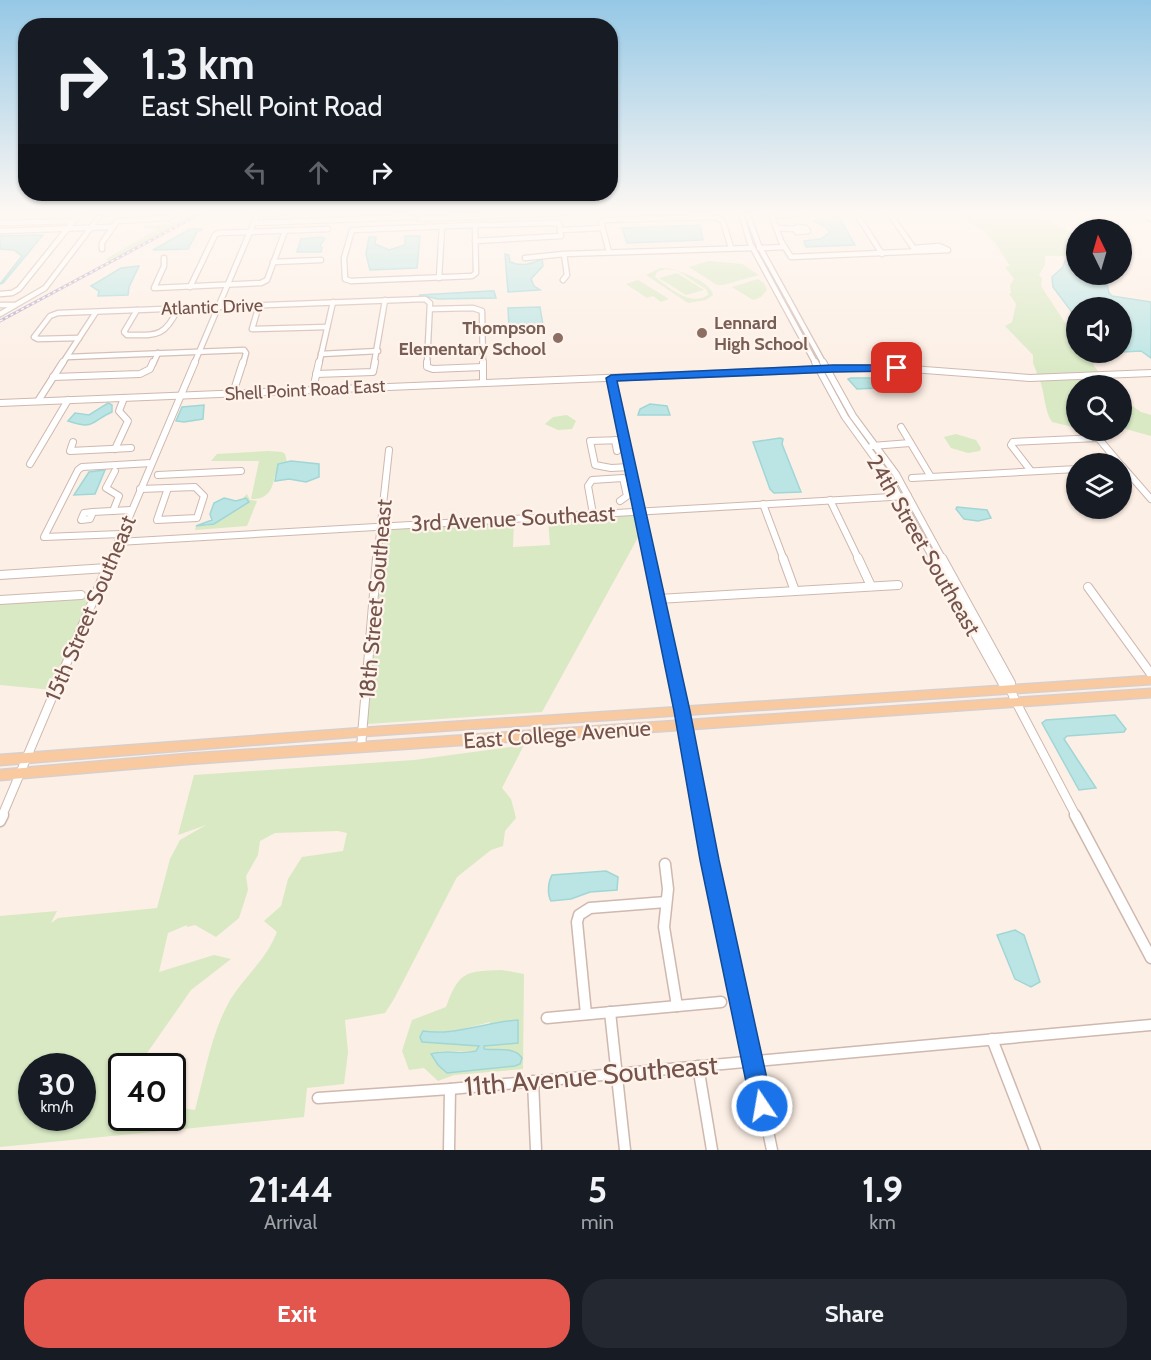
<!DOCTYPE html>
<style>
body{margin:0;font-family:Cabin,sans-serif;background:#242831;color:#f1f3f6;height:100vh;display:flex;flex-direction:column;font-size:22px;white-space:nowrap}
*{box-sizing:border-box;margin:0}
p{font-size:20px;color:#9ea1a6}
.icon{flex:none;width:33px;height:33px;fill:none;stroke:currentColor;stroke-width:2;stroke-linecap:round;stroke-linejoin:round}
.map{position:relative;height:1150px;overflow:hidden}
.side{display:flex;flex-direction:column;background:#171b24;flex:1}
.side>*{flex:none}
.top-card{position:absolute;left:18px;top:18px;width:600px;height:183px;border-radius:24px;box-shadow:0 2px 4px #0004;background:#171b24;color:#f1f3f6;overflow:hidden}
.needle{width:39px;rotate:355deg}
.buttons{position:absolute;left:1066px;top:219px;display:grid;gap:12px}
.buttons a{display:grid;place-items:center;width:66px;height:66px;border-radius:50%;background:#171b24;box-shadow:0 2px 4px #0004;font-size:30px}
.speed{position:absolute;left:18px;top:1053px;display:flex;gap:12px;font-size:30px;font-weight:700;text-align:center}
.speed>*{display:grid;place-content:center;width:78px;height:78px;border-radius:50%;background:#171b24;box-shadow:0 2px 4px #0004;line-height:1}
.speed small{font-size:15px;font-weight:400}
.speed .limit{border:3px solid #111;border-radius:9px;background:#fff;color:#111}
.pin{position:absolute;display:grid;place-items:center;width:51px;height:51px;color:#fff;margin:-26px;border-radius:12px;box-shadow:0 3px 9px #0006}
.me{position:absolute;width:66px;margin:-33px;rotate:348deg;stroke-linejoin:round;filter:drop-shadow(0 0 4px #0008)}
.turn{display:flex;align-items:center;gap:21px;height:126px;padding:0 24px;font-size:27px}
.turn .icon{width:78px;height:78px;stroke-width:2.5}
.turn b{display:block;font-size:42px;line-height:51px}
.lanes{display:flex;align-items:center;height:57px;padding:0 24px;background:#0003;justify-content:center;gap:30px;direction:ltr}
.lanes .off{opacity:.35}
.eta{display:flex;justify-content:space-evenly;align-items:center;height:102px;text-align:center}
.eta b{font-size:36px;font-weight:700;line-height:42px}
.cta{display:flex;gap:12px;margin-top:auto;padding:12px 24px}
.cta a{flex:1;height:69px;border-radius:24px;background:#e2564e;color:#fff;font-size:24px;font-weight:700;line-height:69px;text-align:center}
.cta a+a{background:#242831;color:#f1f3f6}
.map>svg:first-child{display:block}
.green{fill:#d9e9c4;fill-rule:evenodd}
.water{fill:#bae5e4;stroke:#a1d6d6;stroke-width:1.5}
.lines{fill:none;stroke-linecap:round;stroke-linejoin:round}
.minor-far3-casing{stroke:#cfb8af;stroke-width:7}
.minor-far2-casing{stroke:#cfb8af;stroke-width:8}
.minor-far1-casing{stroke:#cfb8af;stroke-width:10}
.minor-casing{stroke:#cfb8af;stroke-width:13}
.major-casing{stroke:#d8cfcd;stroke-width:3}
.minor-far3{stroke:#fff;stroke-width:4.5}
.minor-far2{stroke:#fff;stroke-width:6}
.minor-far1{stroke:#fff;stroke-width:8}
.minor{stroke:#fff;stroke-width:10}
.major{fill:#f9c9a0;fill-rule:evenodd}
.rail-casing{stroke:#b0a4c5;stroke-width:3}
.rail{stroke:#fff4ec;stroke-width:1.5;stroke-dasharray:3;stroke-linecap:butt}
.route{fill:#1a73e8;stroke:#114b97;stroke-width:1.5}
.education-dot{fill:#8d6e63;stroke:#fff4ec;stroke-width:2}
.labels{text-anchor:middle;stroke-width:4.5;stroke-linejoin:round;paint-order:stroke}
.far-street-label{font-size:18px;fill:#74534b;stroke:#fff4ec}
.far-education-label{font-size:18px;font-weight:bold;fill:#785e54;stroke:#fff4ec;text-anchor:start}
.street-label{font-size:22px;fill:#74534b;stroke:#fff4ec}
.near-street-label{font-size:27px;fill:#74534b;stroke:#fff4ec}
</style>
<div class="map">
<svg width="1151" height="1150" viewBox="0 0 1151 1150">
<rect width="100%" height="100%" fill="#fcefe5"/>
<g class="green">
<polygon points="193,213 201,213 109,262 106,259 158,229 141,228 144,226 171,224"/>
<polygon points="953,213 1037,213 1077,236 1077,256 1045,256 1045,265 1039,275 1042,278 1041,286 1077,341 1077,352 1085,353 1100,374 1038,376 1033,363 1033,355 1005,326 1012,322 1016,304 1009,294 1011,293 1010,285 1014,279 1005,267 1010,266 996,244 984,231"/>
<polygon points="709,261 742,264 759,275 723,285 717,285 689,267"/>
<path d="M660,268C674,267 711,281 713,295L706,300L688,303L646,275ZM666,269L678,271L707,290L708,295C690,307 670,288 655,277L657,272Z"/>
<polygon points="677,273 704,290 686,295 659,278"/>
<polygon points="758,279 764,283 767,290 761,297 753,300 732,287"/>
<polygon points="638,280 669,299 661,302 653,296 647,298 626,284"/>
<path d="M1101,376L1102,382L1106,385L1077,386V428L1052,422C1044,411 1045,392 1039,378Z"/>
<polygon points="1122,399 1141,412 1151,415 1151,436 1122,428"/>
<polygon points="567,415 576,421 572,429 558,430 545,424 553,417"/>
<polygon points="956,434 976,440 981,448 980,451 968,453 951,448 944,437"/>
<path d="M268,451L282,452L285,454L287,462C267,465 283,500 251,499L259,461H211L217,454Z"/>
<path d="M247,494L250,500L257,501L247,526L195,530L196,526C217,529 232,511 246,498H243Z"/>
<polygon points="638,514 641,532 542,712 367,724 385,528 514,520 513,547 550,545 548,519"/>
<polygon points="93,597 53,690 0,685 0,603"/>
<path d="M524,745L502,788L511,799L516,818L505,831L503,846L491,850L457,877L394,999L385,1013L345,1020L348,1052L344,1084L307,1088L304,1117L0,1147V916L57,911L51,923L58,918L157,908L170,859L180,840L206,825L178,835L194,775L414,760ZM338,831L347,833L343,851L302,857L288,879L281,906L264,921L277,932C266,960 245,976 230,1000C211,1034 205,1073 195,1110L173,1107L172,1118H122L121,1098H118L122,1066H138L191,990L231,959L214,955L159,972L168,933L187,925V927L195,925L216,937L239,918L248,890L246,876L258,855L260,841L275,833ZM32,1066H82V1118H32Z"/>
<path d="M502,970L524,974L523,1069L454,1075L438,1081L424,1068L409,1070L402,1051L412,1020L446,1007C459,971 466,971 502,970ZM490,1022L484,1049L498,1051L512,1050L433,1059L439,1051H476L479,1046L423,1042L424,1031L443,1034Z"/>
</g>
<g class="water">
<polygon points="839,217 855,245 806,247 804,241 821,239 829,233 827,228 814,221"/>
<polygon points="700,225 703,240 627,243 622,228"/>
<polygon points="190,229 203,229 197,232 188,249 153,250"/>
<polygon points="43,235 3,283 0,284 22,256 14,250 0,249 0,236"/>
<polygon points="405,236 420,236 417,268 370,270 366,254 369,237 376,237 375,244 389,250 405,245"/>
<polygon points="322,237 325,239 320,245 322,248 321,252 297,252 301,239"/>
<path d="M505,254L509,255L510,262C522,267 531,264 542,259L543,266L531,279L534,286L540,290L508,292Z"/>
<polygon points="1065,261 1077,261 1077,274 1105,275 1109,293 1112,296 1151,302 1151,358 1141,351 1122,352 1122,308 1077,308 1077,319 1053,287 1052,277 1063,267"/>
<polygon points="139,266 129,287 128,295 98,296 99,291 91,286 121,268"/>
<polygon points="489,291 494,291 496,298 438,299 419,295"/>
<polygon points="540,307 543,325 509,327 508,308"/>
<polygon points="851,378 908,378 917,386 857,389 848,379"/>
<path d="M108,403L112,405V412C89,422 96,430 68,421L75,413L89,415Z"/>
<polygon points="650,404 667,406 670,415 638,415 640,409"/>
<polygon points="204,405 203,419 184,422 176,421 182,407"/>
<polygon points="780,438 783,439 782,444 801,492 774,493 770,489 753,442"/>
<polygon points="291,461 319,464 319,477 306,482 289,479 275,481 278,464"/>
<polygon points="105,470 95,494 74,495 89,472"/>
<polygon points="224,498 236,501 246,498 249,502 214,524 196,526 212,520 210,514 214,503"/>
<polygon points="957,507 987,510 991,518 978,521 964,519 956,509"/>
<polygon points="1115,715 1126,729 1124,732 1067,736 1064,739 1096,788 1079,790 1042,723 1046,720"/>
<path d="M606,871L618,877L617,890L590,892L571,899L551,901C547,894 548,882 552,875Z"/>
<polygon points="1015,930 1024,935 1040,982 1031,987 1015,979 997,935"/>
<path d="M518,1020V1043L484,1046V1049C497,1051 514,1046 522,1058L520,1064L515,1066L447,1073L438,1065L431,1054C445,1049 461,1055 476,1051L479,1046L422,1042L420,1037L423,1031C454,1036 486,1022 518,1020Z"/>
</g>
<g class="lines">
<defs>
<g id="minor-far3">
<polyline points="741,213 750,243 816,364"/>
<polyline points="747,213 759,246 824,364"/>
<polyline points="806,213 772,216 781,241 791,257 948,250 939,246 914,248"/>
<polyline points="856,213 882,254"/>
<polyline points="889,213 915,250"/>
<polyline points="1145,213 1151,219"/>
<polyline points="258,214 282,213"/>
<polyline points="420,219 566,213"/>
<polyline points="0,223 74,221"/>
<polyline points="254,223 413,217"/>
<polygon points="475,225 476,273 472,276 351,281 345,279 344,258 352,230"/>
<polyline points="475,225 556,223 559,224 561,236 475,241"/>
<polygon points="798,227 806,228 808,231 797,232 795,229"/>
<polyline points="776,228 795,229"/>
<polyline points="560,230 602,228"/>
<polyline points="0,231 112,227"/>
<polyline points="759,248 784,247"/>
<polyline points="102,249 102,243 117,221 168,218 176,213"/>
<polyline points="609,252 601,222 605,220 715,217 723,221 731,248"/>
<polyline points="164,258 164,266 154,288 261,283 267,280 285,231"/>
<polyline points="525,258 564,254 752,248"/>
<polyline points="273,262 321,260"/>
<polyline points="439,278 442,226"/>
<polyline points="563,280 567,275 564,254"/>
<polyline points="190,287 215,235 219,233 328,229"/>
<polyline points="0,294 12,293 19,289 80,213"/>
<polyline points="0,305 15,305"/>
<polyline points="259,305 252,329 327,327"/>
<polyline points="430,309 473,308 482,311 483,364"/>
<path d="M137,310L124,332L127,335C156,335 164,338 178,309"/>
<polyline points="0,314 45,288 102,213"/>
<polyline points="79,338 38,339 34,337 50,316 58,313 425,299 430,303 427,364"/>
<polyline points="321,354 378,351"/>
<polyline points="67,357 244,350 246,353 243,364"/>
<polyline points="62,364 96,312"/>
<polyline points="153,364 158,353"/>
<polyline points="194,364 258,213"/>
<polyline points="319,364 333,302"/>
<polyline points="374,364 385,300"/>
</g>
<g id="minor-far2">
<polyline points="427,362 427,367 433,369 483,367"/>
<polyline points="483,362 483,382"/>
<polyline points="815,362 845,417 887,475 934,560"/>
<polyline points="823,362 853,416 896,474 943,560"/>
<polyline points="316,374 373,372 375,362"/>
<polyline points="53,377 140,374 150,369 153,362"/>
<polyline points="611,378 650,560"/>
<polyline points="313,389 319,362"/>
<polyline points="233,393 243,362"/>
<polyline points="38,401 63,362"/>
<polyline points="0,403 850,368 898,368 1030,378 1151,373"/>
<polyline points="901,427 931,477"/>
<polyline points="1094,433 1120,464"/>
<polyline points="615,440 617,451"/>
<polyline points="624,440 590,441 595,465 611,468 630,467"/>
<polyline points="73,442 70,451 131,448"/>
<polyline points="872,446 910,443"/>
<polyline points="115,449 128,421 119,411 124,398"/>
<polyline points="30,464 68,400"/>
<polyline points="1122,466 1151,499"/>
<polyline points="1031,471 1011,445 1013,442 1098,438"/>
<polyline points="158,475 241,471"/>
<polyline points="912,478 1077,469"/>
<polygon points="195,487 204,496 197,518 157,520 168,488"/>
<polyline points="140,489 168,488"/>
<polyline points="830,500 859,560"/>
<polyline points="763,504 784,560"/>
<polyline points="113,511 119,496 106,488 115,471"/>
<polygon points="93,512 90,519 81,520 84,513"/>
<polyline points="93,512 131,510"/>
<polyline points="593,514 588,486 592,480 623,478 627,496 620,501"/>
<polyline points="121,534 44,537 78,470 82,467 151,463"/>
<polyline points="118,542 908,496"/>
<polyline points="111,560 195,362"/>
<polyline points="377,560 389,450"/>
</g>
<g id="minor-far1">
<polyline points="649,558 682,711 701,816"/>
<polyline points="783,558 795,591"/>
<polyline points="858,558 871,586"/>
<polyline points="933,558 1003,684 1010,689"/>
<polyline points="942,558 1011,683 1010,689 1016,702 1076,816"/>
<polyline points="0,575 107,568"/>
<polyline points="1088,587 1151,674"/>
<polyline points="658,599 898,585"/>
<polyline points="0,600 81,595"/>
<polyline points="361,747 377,558"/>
<polyline points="2,816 111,558"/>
</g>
<g id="minor">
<polyline points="701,815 772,1150"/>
<polyline points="1075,815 1151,958"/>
<polyline points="0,821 3,815"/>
<polyline points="665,864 668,889 664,927 677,1006"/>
<polyline points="610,1012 625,1150"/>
<polyline points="586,1014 577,922 579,915 590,908 666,902"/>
<polyline points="547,1018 721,1002"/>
<polyline points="992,1039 1035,1150"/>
<polyline points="698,1066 712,1150"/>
<polyline points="533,1081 536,1150"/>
<polyline points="318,1098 450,1089 1151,1025"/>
<polyline points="449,1150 450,1089"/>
</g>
<g id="major">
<polygon points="1151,676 1151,684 363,736 0,765 0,755 363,728"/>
<polygon points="1151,689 1151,697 187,764 0,780 0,770 187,754"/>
</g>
</defs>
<use href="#minor-far3" class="minor-far3-casing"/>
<use href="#minor-far2" class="minor-far2-casing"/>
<use href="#minor-far1" class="minor-far1-casing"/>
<use href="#minor" class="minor-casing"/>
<use href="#major" class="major-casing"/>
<use href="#minor-far3" class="minor-far3"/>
<use href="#minor-far2" class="minor-far2"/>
<use href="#minor-far1" class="minor-far1"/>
<use href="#minor" class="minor"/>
<use href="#major" class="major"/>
<defs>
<polyline id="rail" points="0,321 202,213"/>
</defs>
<use href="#rail" class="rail-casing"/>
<use href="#rail" class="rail"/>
</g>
<linearGradient id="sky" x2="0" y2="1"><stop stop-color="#95c8e6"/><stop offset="0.57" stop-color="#fef8f3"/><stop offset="1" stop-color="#fef8f3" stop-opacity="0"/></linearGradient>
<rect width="1151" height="374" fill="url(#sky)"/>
<polygon class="route" points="833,365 897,365 903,368 897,371 833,372 617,381 690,711 719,860 773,1106 770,1114 762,1117 754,1114 751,1106 700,860 674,711 606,378 611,375"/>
<g class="education-dot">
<circle cx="702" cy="333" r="6"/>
<circle cx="558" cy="338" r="6"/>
</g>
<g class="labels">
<g class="far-street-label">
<text transform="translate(212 307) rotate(-2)" y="6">Atlantic Drive</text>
<text transform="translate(305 390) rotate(-3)" y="6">Shell Point Road East</text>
</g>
<g class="far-education-label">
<text x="714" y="329">Lennard<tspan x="714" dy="21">High School</tspan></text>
<text x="546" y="334" text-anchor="end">Thompson<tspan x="546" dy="21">Elementary School</tspan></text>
</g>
<g class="street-label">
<text transform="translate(513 518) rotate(-3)" y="8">3rd Avenue Southeast</text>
<text transform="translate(924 545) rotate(60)" y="8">24th Street Southeast</text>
<text transform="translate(375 599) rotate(-85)" y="8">18th Street Southeast</text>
<text transform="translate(90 608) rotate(-67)" y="8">15th Street Southeast</text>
<text transform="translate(557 734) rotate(-4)" y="8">East College Avenue</text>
</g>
<g class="near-street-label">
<text transform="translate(591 1076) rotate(-5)" y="9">11th Avenue Southeast</text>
</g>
</g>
</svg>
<div class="buttons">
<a><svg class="needle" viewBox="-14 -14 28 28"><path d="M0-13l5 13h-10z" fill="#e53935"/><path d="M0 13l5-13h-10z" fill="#9ea1a6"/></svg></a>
<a><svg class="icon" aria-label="sound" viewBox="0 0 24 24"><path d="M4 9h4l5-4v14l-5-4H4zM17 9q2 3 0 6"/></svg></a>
<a><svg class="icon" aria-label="search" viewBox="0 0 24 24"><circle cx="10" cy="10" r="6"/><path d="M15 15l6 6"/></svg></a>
<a><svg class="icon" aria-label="layers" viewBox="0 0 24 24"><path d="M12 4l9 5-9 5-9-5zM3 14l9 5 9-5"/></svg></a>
</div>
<div class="speed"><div>30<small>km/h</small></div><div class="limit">40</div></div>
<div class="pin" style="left:897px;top:368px;background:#d93025"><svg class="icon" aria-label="arrive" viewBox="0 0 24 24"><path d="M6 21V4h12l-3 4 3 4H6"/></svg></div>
<svg class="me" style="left:762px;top:1106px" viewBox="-20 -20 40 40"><circle r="17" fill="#1a73e8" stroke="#fff" stroke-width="3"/><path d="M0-11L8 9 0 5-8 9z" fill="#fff"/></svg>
<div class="top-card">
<div class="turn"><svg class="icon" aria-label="right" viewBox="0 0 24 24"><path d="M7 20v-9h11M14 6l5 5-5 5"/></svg><div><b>1.3 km</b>East Shell Point Road</div></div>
<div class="lanes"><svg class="icon off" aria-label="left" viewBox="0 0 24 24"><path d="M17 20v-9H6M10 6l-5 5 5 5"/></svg><svg class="icon off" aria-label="ahead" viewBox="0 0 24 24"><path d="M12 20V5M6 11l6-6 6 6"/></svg><svg class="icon" aria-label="right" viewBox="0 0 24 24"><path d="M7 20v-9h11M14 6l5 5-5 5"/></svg></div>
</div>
</div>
<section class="side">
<div class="eta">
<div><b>21:44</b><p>Arrival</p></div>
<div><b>5</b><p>min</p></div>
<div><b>1.9</b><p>km</p></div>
</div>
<div class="cta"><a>Exit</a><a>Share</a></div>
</section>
